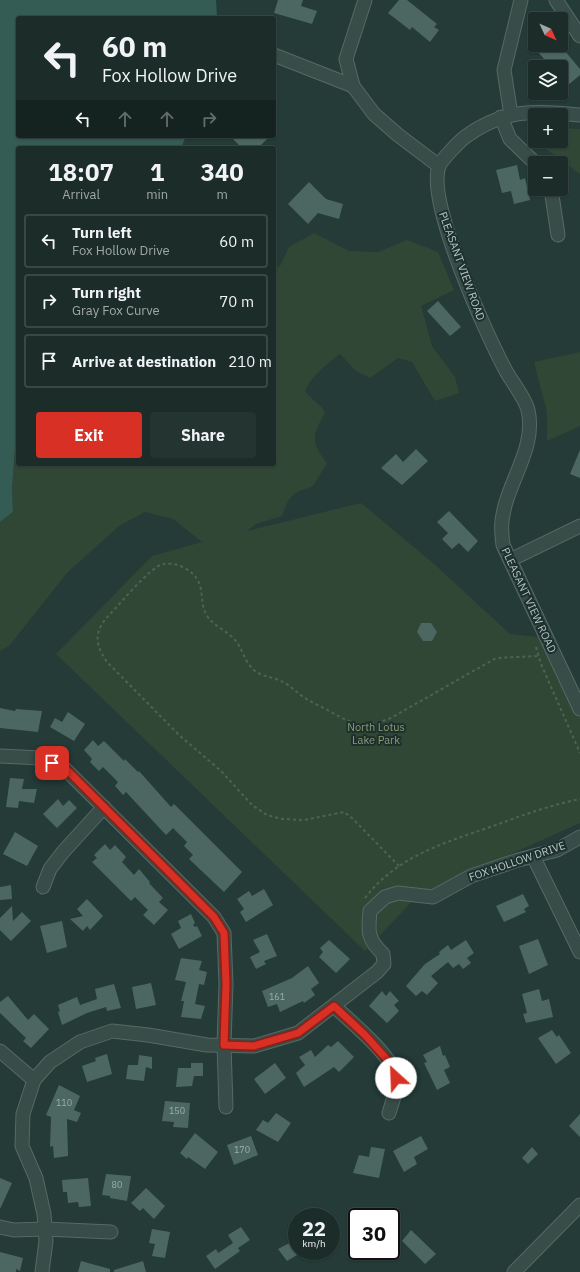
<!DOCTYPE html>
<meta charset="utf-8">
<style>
body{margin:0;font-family:"IBM Plex Sans",sans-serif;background:#243431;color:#f1f3f6;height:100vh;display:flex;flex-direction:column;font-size:15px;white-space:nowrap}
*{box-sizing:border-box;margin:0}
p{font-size:13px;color:#a0a7a8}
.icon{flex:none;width:22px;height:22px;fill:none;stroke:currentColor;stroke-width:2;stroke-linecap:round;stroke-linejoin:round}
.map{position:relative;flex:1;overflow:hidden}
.drawer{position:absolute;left:16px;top:146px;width:260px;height:320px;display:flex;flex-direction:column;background:#1b2c29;border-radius:4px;box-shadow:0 1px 3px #0004,0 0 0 1px #394846}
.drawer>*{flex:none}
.top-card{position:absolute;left:16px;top:16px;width:260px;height:122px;border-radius:4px;box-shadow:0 1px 3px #0004,0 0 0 1px #394846;background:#1b2c29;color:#f1f3f6;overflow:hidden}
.needle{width:26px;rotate:134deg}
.tools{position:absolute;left:528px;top:12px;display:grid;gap:8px}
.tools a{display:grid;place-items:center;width:40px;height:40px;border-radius:4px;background:#1b2c29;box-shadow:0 1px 3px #0004,0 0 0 1px #394846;font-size:20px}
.speed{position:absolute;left:288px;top:1208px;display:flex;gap:8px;font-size:20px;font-weight:700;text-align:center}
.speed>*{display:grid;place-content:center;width:52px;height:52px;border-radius:50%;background:#1b2c29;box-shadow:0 1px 3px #0004,0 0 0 1px #394846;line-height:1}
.speed small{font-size:10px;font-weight:400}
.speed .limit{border:2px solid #111;border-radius:6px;background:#fff;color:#111}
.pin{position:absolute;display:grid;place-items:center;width:34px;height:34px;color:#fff;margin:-17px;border-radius:8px;box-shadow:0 2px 6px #0006}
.me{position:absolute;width:44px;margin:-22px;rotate:335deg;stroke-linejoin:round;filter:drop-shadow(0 0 3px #0008)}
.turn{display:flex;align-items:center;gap:14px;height:84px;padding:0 20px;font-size:18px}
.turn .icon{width:52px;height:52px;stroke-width:2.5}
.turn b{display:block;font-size:28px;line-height:34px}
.lanes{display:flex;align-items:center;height:38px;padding:0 20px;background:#0003;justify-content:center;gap:20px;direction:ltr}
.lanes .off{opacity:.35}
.eta{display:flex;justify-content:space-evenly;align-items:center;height:68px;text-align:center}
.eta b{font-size:24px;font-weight:700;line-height:28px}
.action{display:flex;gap:8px;margin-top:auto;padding:8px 20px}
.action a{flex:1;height:46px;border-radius:4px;background:#d93025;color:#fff;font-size:16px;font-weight:700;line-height:46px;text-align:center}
.action a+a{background:#243431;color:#f1f3f6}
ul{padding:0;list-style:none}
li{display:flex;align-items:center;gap:12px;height:54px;margin:0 8px 6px;padding:0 12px;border:2px solid #394846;border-radius:4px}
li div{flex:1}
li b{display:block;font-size:15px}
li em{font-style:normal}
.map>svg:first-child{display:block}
.green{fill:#314735}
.water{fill:#345c54}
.building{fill:#4c6762}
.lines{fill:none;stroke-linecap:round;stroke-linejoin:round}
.minor-casing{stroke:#566a66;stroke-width:15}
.path{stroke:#4d6355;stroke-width:2;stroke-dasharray:3 3;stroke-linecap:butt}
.minor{stroke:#384c48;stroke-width:13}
.route-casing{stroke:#8d1f18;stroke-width:10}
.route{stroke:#d93025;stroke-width:7}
.labels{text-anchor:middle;stroke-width:4;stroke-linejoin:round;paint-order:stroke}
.number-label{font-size:9px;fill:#99afac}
.street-label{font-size:11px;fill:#b3c7c4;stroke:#1d302d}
.park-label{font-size:11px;fill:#899c72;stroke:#1d302d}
</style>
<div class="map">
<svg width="580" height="1272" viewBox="0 0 580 1272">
<rect width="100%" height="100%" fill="#243b37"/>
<g class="green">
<polygon points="561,128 580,129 580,174 535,141 561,141"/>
<path d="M314,233L349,251L378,252L407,240L438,252L454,290L421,306L432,346L455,377L459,393L435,401L412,362L398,358L370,378L356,371L340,354C326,365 312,375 305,391C311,400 321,403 325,413C312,436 310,441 327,463L313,486C291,494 290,494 282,516L256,524L247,531L361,503L434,564L510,634L547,638L580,716V823L451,881L433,892H421L365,951L56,654L152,556L202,542L173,519L145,512L119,526L67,573L9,646L0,651V522L13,512L12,489L18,409V464H274V268L280,266L289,247Z"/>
<polygon points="580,352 580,426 547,441 547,412 534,362"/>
</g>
<polygon class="water" points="0,0 216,0 217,17 18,18 18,136 186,136 181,148 18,148 18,409 12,489 13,512 0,522"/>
<g class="building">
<polygon points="278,0 303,0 301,6 317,11 312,24 274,13"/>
<polygon points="399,0 407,0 437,24 434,27 439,30 430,42 412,27 410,30 388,13"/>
<polygon points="532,45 560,45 580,69 580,75 567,86 561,79 561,67 551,67"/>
<polygon points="230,136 270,136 258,148 242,148"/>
<polygon points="517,165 520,180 525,178 530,200 514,204 511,191 502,193 496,170"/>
<polygon points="309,182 326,199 343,204 339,219 318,213 308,224 288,204"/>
<polygon points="438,301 461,327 450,336 427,311"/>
<polygon points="416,449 428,461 402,485 381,468 396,454 403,462"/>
<polygon points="580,450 580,478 570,474"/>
<polygon points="449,511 478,541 468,552 459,543 452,549 442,539 448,533 437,522"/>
<polygon points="421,623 431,623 437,632 432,641 423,641 417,632"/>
<polygon points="0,708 15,711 16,709 42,711 38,732 0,728"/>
<polygon points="68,712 85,724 74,741 50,727 55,718 62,722"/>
<polygon points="93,740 98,746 104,741 124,761 125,759 138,772 139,771 171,807 174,804 242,872 224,892 189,859 193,855 184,846 187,842 173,828 166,835 126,792 123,795 115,786 118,782 103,767 99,771 90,762 92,759 84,750"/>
<polygon points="10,778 24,779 22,789 37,789 34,803 19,801 18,808 6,807"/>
<polygon points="58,799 63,806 69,800 77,808 57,828 43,814"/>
<polygon points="15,832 38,846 27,866 3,854"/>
<polygon points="105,844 110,850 115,845 126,857 122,862 134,875 139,869 150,882 149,883 163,898 159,902 168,910 154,925 143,915 148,910 135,897 131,901 92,862 97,858 94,855"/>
<polygon points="11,885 12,899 0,900 0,887"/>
<polygon points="264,889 273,905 246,922 240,912 244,909 237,899 249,891 252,896"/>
<polygon points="523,894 529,906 524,909 526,912 504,922 496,906"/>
<polygon points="87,899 103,916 90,930 87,926 83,931 70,919 83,916 77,909"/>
<polygon points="12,906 13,921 22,912 31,921 11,941 0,930 0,918"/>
<polygon points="191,914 195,923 193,925 195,927 197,926 202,936 179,949 171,934 181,928 178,921"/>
<polygon points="62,921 67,947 47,953 40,926"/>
<polygon points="267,934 277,956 264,961 266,964 256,969 250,957 260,952 253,940"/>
<polygon points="538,939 548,965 529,974 519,946"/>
<polygon points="329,940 350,959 336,973 319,957 323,952 320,948"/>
<polygon points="466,940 474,953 467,958 471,963 463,969 459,964 453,968 448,962 431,976 438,983 427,995 422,991 416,996 406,986 425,964 440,954 439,952 448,945 451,950"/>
<polygon points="181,958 202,961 199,970 207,972 204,985 199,984 195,1004 205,1006 201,1019 181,1017 184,1001 181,1001 186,982 175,980"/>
<polygon points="308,966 319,983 311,989 315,995 304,1003 303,1001 280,1012 277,1004 268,1007 262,991 292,978"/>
<polygon points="151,983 156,1005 136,1009 132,987"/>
<polygon points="114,984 121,1008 107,1011 106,1007 87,1013 62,1025 58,1012 60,1011 58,1005 77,997 80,1005 97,999 95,989"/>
<polygon points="539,989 542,1001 549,999 553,1017 526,1023 523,1014 527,1013 522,994"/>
<polygon points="382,991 386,996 390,991 399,1001 394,1005 399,1011 387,1023 369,1006"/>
<polygon points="8,996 28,1020 34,1014 49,1029 31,1048 23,1041 26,1038 0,1013 0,1002"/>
<polygon points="552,1030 557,1037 559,1035 571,1053 556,1064 538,1038"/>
<polygon points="338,1041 354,1057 339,1072 334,1067 304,1087 296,1073 305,1065 299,1057 311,1050 315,1057 328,1045 331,1047"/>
<polygon points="440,1046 443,1056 445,1055 450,1067 444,1070 450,1083 437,1090 424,1063 427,1062 423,1055"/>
<polygon points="107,1054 112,1074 87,1082 82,1066 96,1061 95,1058"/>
<polygon points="139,1055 152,1057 152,1069 146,1067 144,1081 126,1079 128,1065 138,1065"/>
<polygon points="191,1063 203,1063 203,1076 194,1076 192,1086 176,1087 178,1068 191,1068"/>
<polygon points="275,1063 286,1078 265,1094 254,1079"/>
<polygon points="59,1085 80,1096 74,1110 81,1113 77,1122 67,1119 68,1156 54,1158 53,1146 50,1147 51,1117 46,1115"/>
<polygon points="165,1101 190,1103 188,1128 173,1127 174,1122 162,1121"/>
<polygon points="276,1113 291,1123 278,1142 256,1130 263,1120 268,1123"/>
<polygon points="580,1114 580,1137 569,1126"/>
<polygon points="195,1133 218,1152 205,1169 188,1157 187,1159 180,1153"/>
<polygon points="251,1136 258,1155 234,1165 227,1145"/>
<polygon points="421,1136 428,1149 414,1157 417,1164 404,1172 393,1151"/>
<polygon points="371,1147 385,1149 379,1178 353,1173 359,1155 369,1157"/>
<polygon points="532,1147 538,1154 528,1164 522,1158"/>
<polygon points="106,1174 131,1176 127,1201 110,1198 110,1196 102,1195"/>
<polygon points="0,1178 12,1183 0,1209"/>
<polygon points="88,1178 91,1206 79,1207 78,1202 68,1203 67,1192 63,1192 62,1180"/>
<polygon points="146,1188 165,1206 154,1219 143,1208 140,1211 131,1203"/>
<polygon points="241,1227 250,1240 238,1248 240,1251 215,1269 206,1256 216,1249 218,1253 233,1243 228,1235"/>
<polygon points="152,1229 170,1232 165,1258 152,1256 155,1244 149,1243"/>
<polygon points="411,1230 436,1254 425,1264 402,1241"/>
<polygon points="297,1239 297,1255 287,1261 278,1249"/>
<polygon points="0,1252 23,1258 20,1271 16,1269 16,1272 0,1272"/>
<polygon points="81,1261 110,1269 110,1272 78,1272"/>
<polygon points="143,1261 146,1272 114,1272 114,1270"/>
</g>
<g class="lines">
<defs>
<g id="minor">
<polyline points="365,0 346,59 353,86 374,114 398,135 439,166"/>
<polyline points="556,0 580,36"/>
<polyline points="274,55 353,86"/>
<polyline points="511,115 504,70 521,0"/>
<path d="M580,115C535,110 503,109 465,137C459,142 442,159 439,166C426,202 487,336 506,371C512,382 525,398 528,410C537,449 506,483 502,521C501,528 502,537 503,545L580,709"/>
<polyline points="501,117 510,139 535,163"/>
<polyline points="551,189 558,235"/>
<polyline points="510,560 580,526"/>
<polyline points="0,756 41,758 63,767 214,917 224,933 226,984 224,1045 226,1107"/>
<polyline points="533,856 580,952"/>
<polyline points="43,887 50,869 63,852 104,807"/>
<path d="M334,1006C350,1021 393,1056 396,1077C398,1089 392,1102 389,1113"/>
<polyline points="0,1051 34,1080"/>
<polyline points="0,1227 14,1230 45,1229 111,1232"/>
<path d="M42,1272L46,1241L44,1214L36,1178L22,1146L23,1114L34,1080L50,1062L80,1042L112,1031L148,1035L207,1045L254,1046L298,1033L377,972L384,964L383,954C367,939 368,931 370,911L385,897L398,893L433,897L471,876L518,860L557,850L580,837"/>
<polyline points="514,1272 580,1205"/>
</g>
</defs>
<use href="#minor" class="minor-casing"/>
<g class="path">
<polyline points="536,647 541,664 580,753"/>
<path d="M399,866L352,818L344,812L304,820L282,819L267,815L252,805L221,771L179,735L107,662C94,643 94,631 110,614C121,603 150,567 163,564C175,562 190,568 197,579C204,590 200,604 206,614C212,626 227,630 235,640C243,649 244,662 255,671C263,677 274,677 283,682C291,686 297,693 305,698C312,703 321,706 329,711C355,725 362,729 391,718L496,658L539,656"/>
<path d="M365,898C398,855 447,842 496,825C523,815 551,805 580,799"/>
</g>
<use href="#minor" class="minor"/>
</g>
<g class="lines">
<defs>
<polyline id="route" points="52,763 64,767 214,917 224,933 226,984 224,1045 254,1046 298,1033 334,1006 365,1035 393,1066 396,1078"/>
</defs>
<use href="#route" class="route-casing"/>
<use href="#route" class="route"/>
</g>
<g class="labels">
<g class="number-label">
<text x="277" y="1000">161</text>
<text x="64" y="1106">110</text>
<text x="177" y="1114">150</text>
<text x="242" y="1153">170</text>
<text x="117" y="1188">80</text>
</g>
<g class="street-label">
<text transform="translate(462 266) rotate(70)" y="4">PLEASANT VIEW ROAD</text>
<text transform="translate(529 600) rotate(65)" y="4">PLEASANT VIEW ROAD</text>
<text transform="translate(517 861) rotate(-19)" y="4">FOX HOLLOW DRIVE</text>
</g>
<g class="park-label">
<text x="376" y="731">North Lotus<tspan x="376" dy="13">Lake Park</tspan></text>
</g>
</g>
</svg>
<div class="tools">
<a><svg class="needle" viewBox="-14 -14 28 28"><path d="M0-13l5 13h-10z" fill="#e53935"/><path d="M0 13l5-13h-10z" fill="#a0a7a8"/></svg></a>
<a><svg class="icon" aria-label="layers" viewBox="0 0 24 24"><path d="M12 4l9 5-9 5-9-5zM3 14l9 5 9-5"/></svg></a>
<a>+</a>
<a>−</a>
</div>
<div class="speed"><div>22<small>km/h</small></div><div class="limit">30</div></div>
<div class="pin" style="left:52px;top:763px;background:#d93025"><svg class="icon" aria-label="arrive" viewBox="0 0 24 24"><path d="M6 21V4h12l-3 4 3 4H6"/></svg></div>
<svg class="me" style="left:396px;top:1078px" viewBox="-20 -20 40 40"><circle r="19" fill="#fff"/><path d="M0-13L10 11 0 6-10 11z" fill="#d93025"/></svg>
<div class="top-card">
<div class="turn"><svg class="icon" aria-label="left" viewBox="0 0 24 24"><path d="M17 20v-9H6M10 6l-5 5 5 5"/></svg><div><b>60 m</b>Fox Hollow Drive</div></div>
<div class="lanes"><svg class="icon" aria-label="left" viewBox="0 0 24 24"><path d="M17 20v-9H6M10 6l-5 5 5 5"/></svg><svg class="icon off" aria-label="ahead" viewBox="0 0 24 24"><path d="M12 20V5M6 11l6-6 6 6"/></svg><svg class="icon off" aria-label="ahead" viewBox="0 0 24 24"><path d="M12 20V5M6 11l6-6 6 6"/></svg><svg class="icon off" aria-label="right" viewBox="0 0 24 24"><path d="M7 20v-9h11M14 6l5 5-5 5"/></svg></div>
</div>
<section class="drawer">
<div class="eta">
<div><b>18:07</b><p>Arrival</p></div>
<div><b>1</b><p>min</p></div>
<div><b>340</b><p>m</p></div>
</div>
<ul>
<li><svg class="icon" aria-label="left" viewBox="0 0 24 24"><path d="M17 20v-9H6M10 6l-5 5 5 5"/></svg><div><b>Turn left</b><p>Fox Hollow Drive</p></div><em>60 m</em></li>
<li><svg class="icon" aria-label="right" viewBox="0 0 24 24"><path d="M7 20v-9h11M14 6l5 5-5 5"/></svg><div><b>Turn right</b><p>Gray Fox Curve</p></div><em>70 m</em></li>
<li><svg class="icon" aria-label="arrive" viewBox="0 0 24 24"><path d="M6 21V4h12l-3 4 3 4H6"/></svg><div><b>Arrive at destination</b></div><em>210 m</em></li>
</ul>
<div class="action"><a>Exit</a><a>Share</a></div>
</section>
</div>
